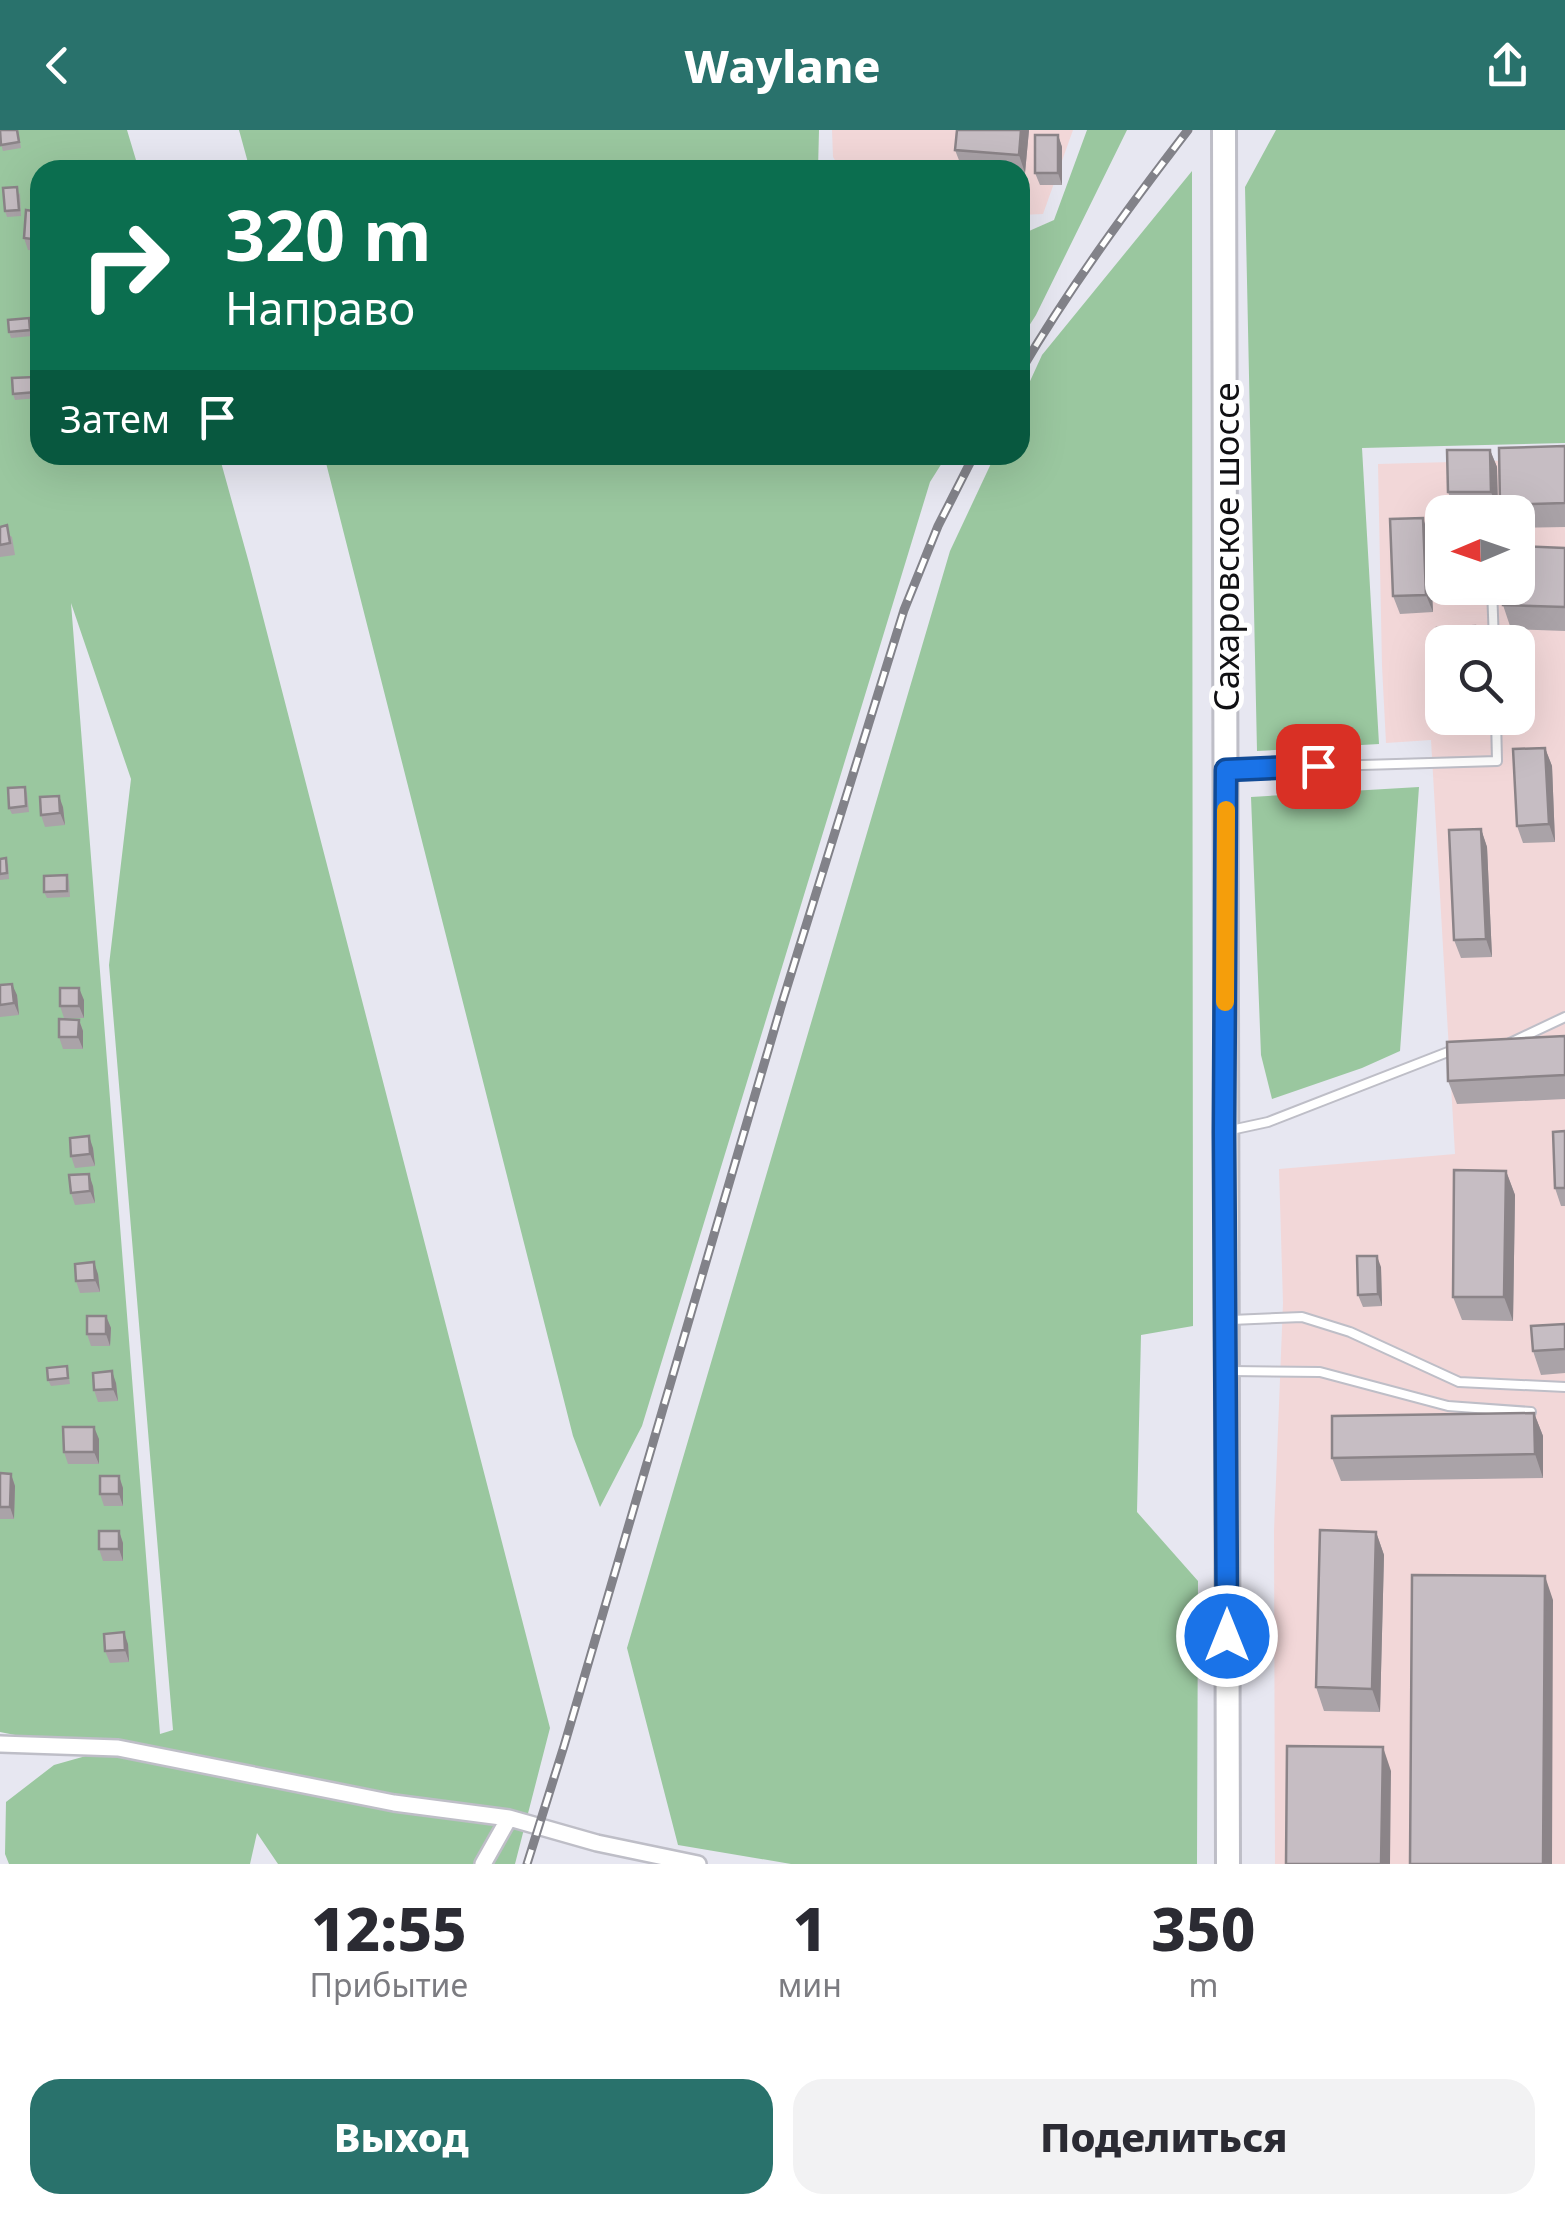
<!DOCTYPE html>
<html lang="ru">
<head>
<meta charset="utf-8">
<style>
  :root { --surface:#fff; --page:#f2f2f3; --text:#2b2b33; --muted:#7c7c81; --accent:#29726c }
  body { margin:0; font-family:"Noto Sans",sans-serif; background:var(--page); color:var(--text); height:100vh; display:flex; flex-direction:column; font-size:38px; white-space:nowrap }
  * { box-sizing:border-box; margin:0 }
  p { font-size:32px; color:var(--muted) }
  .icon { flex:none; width:55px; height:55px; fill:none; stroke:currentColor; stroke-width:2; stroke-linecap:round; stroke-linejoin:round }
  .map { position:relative; height:1734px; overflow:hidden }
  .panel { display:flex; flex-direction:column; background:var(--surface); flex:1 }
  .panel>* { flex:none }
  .guide { position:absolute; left:30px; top:30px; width:1000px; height:305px; border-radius:30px; box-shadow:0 10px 40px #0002; background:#0b6e4f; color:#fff; overflow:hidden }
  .needle { width:65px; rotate:268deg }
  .buttons { position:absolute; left:1425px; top:365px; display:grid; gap:20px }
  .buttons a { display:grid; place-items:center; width:110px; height:110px; border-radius:20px; background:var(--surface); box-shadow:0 10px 40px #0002; font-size:50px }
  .pin { position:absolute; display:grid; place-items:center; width:85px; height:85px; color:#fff; margin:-42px; border-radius:20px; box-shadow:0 5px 15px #0006 }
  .me { position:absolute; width:110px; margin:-55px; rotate:0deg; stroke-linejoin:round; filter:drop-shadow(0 0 8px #0008) }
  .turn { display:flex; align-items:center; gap:35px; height:210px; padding:0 30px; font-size:45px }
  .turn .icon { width:130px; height:130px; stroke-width:2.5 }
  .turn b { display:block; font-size:70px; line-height:85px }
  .then { display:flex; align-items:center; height:95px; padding:0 30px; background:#0003; gap:20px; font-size:38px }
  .eta { display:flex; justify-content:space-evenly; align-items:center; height:170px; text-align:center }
  .eta b { font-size:60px; font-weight:800; line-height:70px }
  .button { display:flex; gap:20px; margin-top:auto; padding:20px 30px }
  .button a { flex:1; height:115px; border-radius:30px; background:var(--accent); color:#fff; font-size:40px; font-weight:800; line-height:115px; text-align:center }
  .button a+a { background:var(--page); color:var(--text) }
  header { display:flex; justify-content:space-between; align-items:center; height:130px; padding:0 30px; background:var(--accent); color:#fff; font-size:45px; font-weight:800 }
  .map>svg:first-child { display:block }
  .industrial { fill:#f2d7d8; fill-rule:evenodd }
  .green { fill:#9ac79f; fill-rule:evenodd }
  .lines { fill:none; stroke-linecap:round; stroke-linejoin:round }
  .service-casing { stroke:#bebec7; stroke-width:12 }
  .minor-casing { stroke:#bebec7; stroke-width:20 }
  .secondary-casing { stroke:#bebec7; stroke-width:28 }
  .service { stroke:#fff; stroke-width:8 }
  .minor { stroke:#fff; stroke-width:15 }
  .secondary { stroke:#fff; stroke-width:22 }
  .rail-casing { stroke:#828289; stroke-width:9 }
  .rail { stroke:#fff; stroke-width:5; stroke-dasharray:15; stroke-linecap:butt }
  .wall { fill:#aaa3a8 }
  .shaded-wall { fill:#8b8488 }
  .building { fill:#c6bdc3; stroke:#8b8488; stroke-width:2.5 }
  .route-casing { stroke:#114b97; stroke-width:25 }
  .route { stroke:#1a73e8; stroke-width:18 }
  .slow { stroke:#f59e0b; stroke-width:18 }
  .labels { text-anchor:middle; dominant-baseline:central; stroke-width:10; stroke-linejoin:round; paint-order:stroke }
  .street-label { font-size:35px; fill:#101013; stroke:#fff }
</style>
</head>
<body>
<header><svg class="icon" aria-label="back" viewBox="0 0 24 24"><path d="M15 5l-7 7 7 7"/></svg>Waylane<svg class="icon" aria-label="share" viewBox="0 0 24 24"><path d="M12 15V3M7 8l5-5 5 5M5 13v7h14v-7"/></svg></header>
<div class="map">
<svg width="1565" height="1734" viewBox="0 0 1565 1734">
  <rect width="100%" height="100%" fill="#e7e7f1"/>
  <path class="industrial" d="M832,0h241l-30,84 -23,1v-45h-179l-8,-13z
    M1565,329v1405h-290l-1,-333 9,-228 -4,-134 176,-15 -24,-414 -45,3 -4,-77 -4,-202zM1442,382h76v76h-76zM1442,512h76v76h-76z"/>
  <path class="green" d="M0,0h127l12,40h-99v285h179l30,108 301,1165 -35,136h-237l-21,-31 -7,31h-241l-4,-10 1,-52 48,-37 46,-13 -100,-20zM71,473l60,176 -22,186 64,765 -13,4z
    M239,0h580l-1,40h-568z
    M1087,0h40l-91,185 -16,25v-105l34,-15z
    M1276,0h289v313l-203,5 17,296 -122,7 -12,-564z
    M1192,41l1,1155 -52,9 -4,177 61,69 -1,283h-406l-113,-19 -51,-197 323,-1097 45,-96h25v-52l22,-48z
    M324,325h623l-17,27 -288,944 -42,81 -27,-71z
    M1419,657l-19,264 -38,17 -90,31 -11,-44 -10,-258z"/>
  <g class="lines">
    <g class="service-casing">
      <path id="service" d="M1492,458l2,54
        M1230,639l267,-8 -1,-43
        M1510,913l55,-26
        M1231,1000l37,-8 185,-72
        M1231,1190l71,-3 48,15 109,50 106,5
        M1231,1241l89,1 128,34 83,6"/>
    </g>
    <g class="minor-casing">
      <path id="minor" d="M0,1614l118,4 276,55 115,15 -26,46
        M509,1688l88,25 101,21"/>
    </g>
    <g class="secondary-casing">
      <path id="secondary" d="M1224,0l4,1734"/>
    </g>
    <use href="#service" class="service"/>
    <use href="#minor" class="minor"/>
    <use href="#secondary" class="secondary"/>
    <g class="rail-casing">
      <path id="rail" d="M1020,242c50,-85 108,-164 168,-242
        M527,1734l37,-118 218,-743 122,-393 34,-84 36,-71"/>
    </g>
    <use href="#rail" class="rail"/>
  </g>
  <path class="wall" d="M0,0h18l3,18 -18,3 -3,-11z
    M1029,0l-4,43 -5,-1v-2l-58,-2 -7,-18z
    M1058,5l4,12v38h-22l-5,-12z
    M20,63l1,23 -14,1 -2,-6z
    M40,82v39l-12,-1 -4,-12z
    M31,194l1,12 -21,2 -2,-6z
    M37,253l2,15 -24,2 -2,-6z
    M1565,316v81l-47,1v-16h-15l-3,-7z
    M1490,320l7,17 1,42 -43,1 -7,-18z
    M0,397l12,10 3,18 -15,2z
    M1429,406l4,76 -33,2 -7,-18z
    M1565,418v83l-54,-2 -8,-24z
    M1545,618l7,18 3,76 -32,1 -6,-17z
    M25,657l2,6 2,19 -17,2 -3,-6z
    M63,677l2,18 -20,2 -4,-12z
    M1481,699l6,18 5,110 -31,1 -7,-18z
    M0,729l8,5 1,15 -9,1z
    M67,745l2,6 1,16 -23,1 -3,-6z
    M0,855l17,10 2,20 -19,2z
    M84,870v18h-20l-4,-12z
    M79,890l4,11v18h-20l-4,-12z
    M1565,906v63l-108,5 -9,-23z
    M1565,1001v75h-4l-6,-18z
    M93,1018l2,18 -20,2 -4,-12z
    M1506,1041l9,24 -2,126 -51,-1 -9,-23z
    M93,1056l2,17 -20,2 -4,-12z
    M1381,1137l1,39 -19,1 -5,-12z
    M98,1144l2,18 -20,1 -4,-12z
    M106,1186l5,12 -1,18h-19l-4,-12z
    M1565,1194v49l-24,2 -8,-24z
    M67,1236l3,18 -19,2 -3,-6z
    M116,1253l2,18 -20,1 -4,-12z
    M1534,1283l9,23v42l-202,3 -9,-23z
    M99,1309v25h-31l-4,-12z
    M0,1343l11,1 4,12 -1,33h-14z
    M119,1346l4,12v18h-19l-4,-12z
    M119,1401l4,12v18h-20l-4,-12z
    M1376,1402l8,23 -4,157 -56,-1 -8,-24z
    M128,1514l1,18 -19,1 -5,-12z"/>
  <path class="shaded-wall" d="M1021,0h8l-4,43 -6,-18z
    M1058,5l4,12v38l-4,-12z
    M1490,320l7,17 1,42 -7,-17z
    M1423,388l6,18 4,76 -7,-17z
    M1545,618l7,18 3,76 -6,-18z
    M59,666l4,11 2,18 -5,-12z
    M1481,699l6,18 5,110 -6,-18z
    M12,854l5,11 2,20 -5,-12z
    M79,858l5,12v18l-5,-12z
    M79,890l4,11v18l-5,-12z
    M89,1006l4,12 2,18 -5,-12z
    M1506,1041l9,24 -2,126 -9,-24z
    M89,1044l4,12 2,17 -5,-12z
    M1377,1126l4,11 1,39 -4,-12z
    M94,1132l4,12 2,18 -5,-12z
    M106,1186l5,12 -1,18 -4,-12z
    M112,1241l4,12 2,18 -5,-12z
    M1534,1283l9,23v42l-8,-24z
    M94,1297l5,12v25l-5,-12z
    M11,1344l4,12 -1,33 -4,-12z
    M119,1346l4,12v18l-4,-12z
    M119,1401l4,12v18l-4,-12z
    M1376,1402l8,23 -4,157 -8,-23z
    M1545,1446l8,24 -1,264h-9z
    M124,1502l4,12 1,18 -4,-12z
    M1383,1617l8,24 -1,93h-9z"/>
  <path class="building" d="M0,0h17l2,12 -18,3z
    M957,0h64l-2,25 -64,-5z
    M1035,5h23v38h-23z
    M17,57l2,23 -14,1 -2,-23z
    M26,80l14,2v28l-16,-2z
    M29,188l1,12 -21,2 -1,-12z
    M35,247l1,15 -23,2 -1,-16z
    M1565,316v57l-65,2 -1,-57z
    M1447,320h43l1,42h-43z
    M1423,388l3,77 -33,1 -3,-77z
    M7,395l3,18 -10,2v-18z
    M1518,416l47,2v59l-62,-2v-17h15z
    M1475,496l1,16h-34v55h-2l-3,-69z
    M1545,618l4,76 -32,2 -4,-77z
    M25,657l1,19 -17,2 -1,-20z
    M59,666l1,17 -19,2 -1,-18z
    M1481,699l5,110 -32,1 -5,-110z
    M6,728l1,15 -7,1v-15z
    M67,745v16l-23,1v-16z
    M12,854l2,19 -14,2v-20z
    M60,858h19v18h-19z
    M59,889l20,1 -1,17h-19z
    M1565,906v39l-117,6 -1,-39z
    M1565,1001v57h-10l-2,-56z
    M89,1006l1,18 -19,2 -1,-18z
    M1454,1040l52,1 -2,126h-51z
    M89,1044l1,17 -19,2 -2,-18z
    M1357,1126h20l1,38 -20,1z
    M94,1132l1,18 -19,1 -1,-17z
    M87,1186h19v18h-19z
    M1565,1194v25l-32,2 -2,-25z
    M67,1236l1,12 -20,2 -1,-12z
    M112,1241l1,18 -19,1 -1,-17z
    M1534,1283l1,41 -203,4v-42z
    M63,1297h31v25h-30z
    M0,1343l11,1 -1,33h-10z
    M100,1346h19v18h-19z
    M1320,1400l56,2 -4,157 -56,-2z
    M99,1401h20v18h-20z
    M1412,1445l133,1 -2,288h-133z
    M124,1502l1,18 -20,1 -1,-17z
    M1287,1616l96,1 -2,117h-95z"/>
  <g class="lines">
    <g class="route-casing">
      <path id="route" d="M1227,1506l-3,-504 2,-362 92,-4"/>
    </g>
    <use href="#route" class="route"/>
    <path class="slow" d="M1225,872l1,-192"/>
  </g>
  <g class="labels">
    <g class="street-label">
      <text transform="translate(1225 417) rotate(-90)">Сахаровское шоссе</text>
    </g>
  </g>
</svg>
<div class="buttons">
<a><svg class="needle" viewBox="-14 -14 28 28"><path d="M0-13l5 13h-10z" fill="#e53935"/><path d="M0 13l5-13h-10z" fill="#7c7c81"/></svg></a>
<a><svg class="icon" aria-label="search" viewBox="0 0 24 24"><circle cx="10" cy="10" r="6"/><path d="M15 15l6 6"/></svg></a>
</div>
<div class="pin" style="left:1318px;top:636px;background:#d93025"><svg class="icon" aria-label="arrive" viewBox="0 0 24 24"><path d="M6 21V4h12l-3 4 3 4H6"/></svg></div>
<svg class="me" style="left:1227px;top:1506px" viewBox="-20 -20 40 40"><circle r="17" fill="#1a73e8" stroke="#fff" stroke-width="3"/><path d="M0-11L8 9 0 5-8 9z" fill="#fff"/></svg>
<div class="guide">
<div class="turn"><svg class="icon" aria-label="right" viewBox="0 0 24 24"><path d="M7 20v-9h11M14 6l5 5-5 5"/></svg><div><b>320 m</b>Направо</div></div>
<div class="then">Затем<svg class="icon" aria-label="arrive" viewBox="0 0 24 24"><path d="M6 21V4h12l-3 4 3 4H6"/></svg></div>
</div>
</div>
<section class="panel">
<div class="eta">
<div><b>12:55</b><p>Прибытие</p></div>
<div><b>1</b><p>мин</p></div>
<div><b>350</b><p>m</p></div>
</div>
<div class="button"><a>Выход</a><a>Поделиться</a></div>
</section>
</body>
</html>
